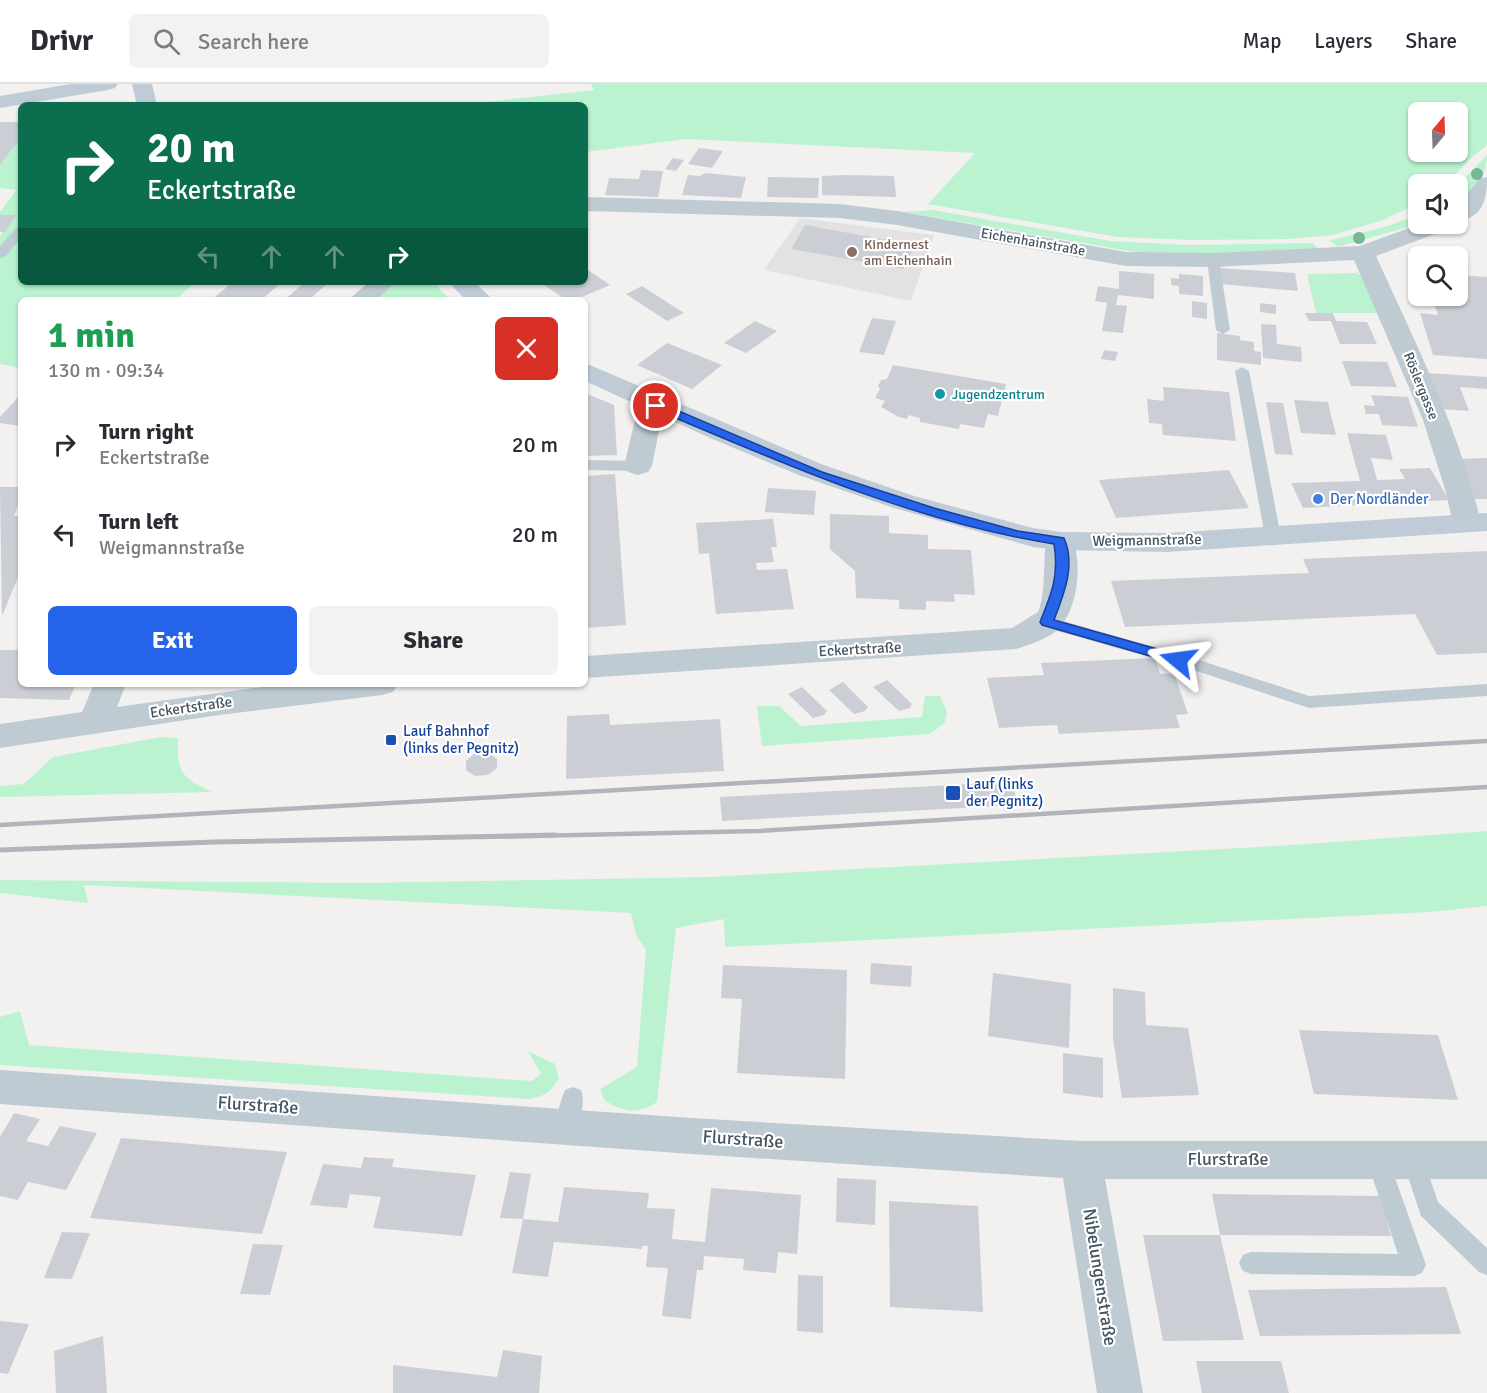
<!DOCTYPE html>
<html lang="en">
<head>
<meta charset="utf-8">
<style>
  :root { --surface:#fff; --page:#f2f2f3; --text:#2b2b33; --muted:#7c7c81; --line:#e1e1e2; --accent:#2563eb }
  body { margin:0; font-family:Signika,sans-serif; background:var(--page); color:var(--text); height:100vh; display:flex; flex-direction:column; font-size:22px; white-space:nowrap }
  * { box-sizing:border-box; margin:0 }
  p { font-size:20px; color:var(--muted) }
  .icon { flex:none; width:33px; height:33px; fill:none; stroke:currentColor; stroke-width:2; stroke-linecap:round; stroke-linejoin:round }
  .map { position:relative; flex:1; overflow:hidden }
  .drawer { position:absolute; left:18px; top:213px; width:570px; height:390px; display:flex; flex-direction:column; background:var(--surface); border-radius:9px; box-shadow:0 2px 4px #0004 }
  .drawer>* { flex:none }
  .hud { position:absolute; left:18px; top:18px; width:570px; height:183px; border-radius:9px; box-shadow:0 2px 4px #0004; background:#0b6e4f; color:#fff; overflow:hidden }
  .needle { width:39px; rotate:19deg }
  .controls { position:absolute; left:1408px; top:18px; display:grid; gap:12px }
  .controls a { display:grid; place-items:center; width:60px; height:60px; border-radius:9px; background:var(--surface); box-shadow:0 2px 4px #0004; font-size:30px }
  .pin { position:absolute; display:grid; place-items:center; width:51px; height:51px; color:#fff; margin:-26px; border:3px solid #fff; border-radius:50%; box-shadow:0 2px 6px #0007 }
  .me { position:absolute; width:66px; margin:-33px; rotate:286deg; stroke-linejoin:round; filter:drop-shadow(0 0 4px #0008) }
  .turn { display:flex; align-items:center; gap:21px; height:126px; padding:0 30px; font-size:27px }
  .turn .icon { width:78px; height:78px; stroke-width:2.5 }
  .turn b { display:block; font-size:42px; line-height:51px }
  .lanes { display:flex; align-items:center; height:57px; padding:0 30px; background:#0003; justify-content:center; gap:30px; direction:ltr }
  .lanes .off { opacity:.35 }
  .round { display:grid; place-items:center; flex:none; width:63px; height:63px; border-radius:9px; background:var(--page) }
  .summary { display:flex; align-items:center; justify-content:space-between; height:102px; padding:0 30px }
  h1 { font-size:36px; font-weight:700; line-height:45px; color:#1e9e55 }
  .button { display:flex; gap:12px; margin-top:auto; padding:12px 30px }
  .button a { flex:1; height:69px; border-radius:9px; background:var(--accent); color:#fff; font-size:24px; font-weight:700; line-height:69px; text-align:center }
  .button a+a { background:var(--page); color:var(--text) }
  ul { padding:0; list-style:none }
  li { display:flex; align-items:center; gap:18px; height:90px; padding:0 30px }
  li div { flex:1 }
  li b { display:block; font-size:22px }
  li em { font-style:normal }
  header { display:flex; align-items:center; gap:36px; box-sizing:border-box; height:84px; padding:0 30px; background:var(--surface); border-bottom:2px solid var(--line) }
  header strong { font-size:28px }
  nav { display:flex; gap:33px; margin-inline-start:auto; font-size:21px }
  .search { width:420px; height:54px; background:var(--page); display:flex; align-items:center; gap:15px; box-sizing:border-box; padding:0 21px; border-radius:9px; color:var(--muted); font-size:22px }
  .map>svg:first-child { display:block }
  .education { fill:#e4e1e2 }
  .green { fill:#bbf3d0; fill-rule:evenodd }
  .building { fill:#cbcfd5 }
  .lines { fill:none; stroke-linecap:round; stroke-linejoin:round }
  .lane { fill:#bfcbd3; fill-rule:evenodd }
  .street { fill:#bfcbd3; fill-rule:evenodd }
  .secondary { fill:#bfccd8; fill-rule:evenodd }
  .rail-far1 { stroke:#b1b5bb; stroke-width:4.5 }
  .rail { stroke:#b1b5bb; stroke-width:5 }
  .tree { fill:#76b795 }
  .route { fill:#2563eb; stroke:#184099; stroke-width:1.5 }
  .education-dot { fill:#8d6e63; stroke:#fff; stroke-width:2 }
  .culture-dot { fill:#0f9aa8; stroke:#fff; stroke-width:2 }
  .shop-dot { fill:#3f7fe0; stroke:#fff; stroke-width:2 }
  .transit-dot { fill:#1a4fb4; stroke:#fff; stroke-width:2 }
  .labels { text-anchor:middle; dominant-baseline:central; stroke-width:4.5; stroke-linejoin:round; paint-order:stroke }
  .far-street-label { font-size:14px; fill:#46545f; stroke:#fff }
  .far-education-label { font-size:14px; fill:#785e54; stroke:#fff; text-anchor:start }
  .far-culture-label { font-size:14px; fill:#0d838f; stroke:#fff; text-anchor:start }
  .shop-label { font-size:15px; fill:#366cbe; stroke:#fff; text-anchor:start }
  .street-label { font-size:15px; fill:#46545f; stroke:#fff }
  .transit-label { font-size:15px; fill:#164399; stroke:#fff; text-anchor:start }
  .near-street-label { font-size:18px; fill:#46545f; stroke:#fff }
</style>
</head>
<body>
<header>
<strong>Drivr</strong>
<div class="search"><svg class="icon" aria-label="search" viewBox="0 0 24 24"><circle cx="10" cy="10" r="6"/><path d="M15 15l6 6"/></svg>Search here</div>
<nav><a>Map</a><a>Layers</a><a>Share</a></nav>
</header>
<div class="map">
<svg width="1487" height="1309" viewBox="0 0 1487 1309">
  <rect width="100%" height="100%" fill="#f3f0f0"/>
  <path class="education" d="M800,134l134,17 -23,66 -147,-31z"/>
  <path class="green" d="M591,0h896v61l-14,11 -27,28h-27v19l-36,17 -50,15 -44,4 -98,1 -74,-3 -189,-33 47,-51 -288,-14 -102,13v-47h-126l135,-15zM1419,28h39v40h-39z
    M17,59h4v139h175l-21,18h-154v68l-21,-4v-128l15,-21h-15v-3l16,-22 -16,-2v-23z
    M1487,71c0,22 -13,34 -29,48v-18z
    M933,126l177,31 78,4 124,-2 7,6 -83,5 -95,-1 -238,-41z
    M1419,130v10l-82,23 -7,-7 55,-13z
    M1357,189l5,4 15,36h-61l-9,-39z
    M397,198h36l17,18h-75z
    M925,612h15l7,16 -2,11 -15,11 -168,12 -5,-40h22l22,20 121,-9z
    M161,653l17,1c-1,35 3,39 34,54l-212,5v-11l24,-2 29,-27z
    M1487,747v75l-57,6 -705,35 -1,-28 -48,9 -19,174c-20,13 -32,10 -52,-1l-5,-12 37,-22 9,-117 -10,-15 -5,-22 -547,-28 4,18 -88,-10v-13l361,3 348,-6 569,-31z
    M20,927l9,34 503,36 9,-7 -13,-23 27,13 4,14c-7,13 -15,19 -30,21l-529,-34v-48z"/>
  <path class="building" d="M0,38h21v21h-4l-17,22z
    M699,64l24,3 -11,17 -24,-4z
    M673,74l11,2 -8,11 -11,-2z
    M641,86l22,1 -5,26 -53,-2 4,-17 30,1z
    M705,89l41,4 -5,21 -59,-3 6,-20 12,1z
    M845,91l49,1 2,21 -74,-2v-19z
    M768,93l51,1 -1,20 -51,-1z
    M0,131h16l-11,17h-5z
    M805,141l110,20 -12,24 -112,-20z
    M585,184l25,17 -35,15h-9l-26,-18h45z
    M1219,184l76,5 3,18 -77,-7z
    M1119,187l35,3v25l-36,-4 -2,10 11,1 -4,27 -21,-2 5,-28 -12,-2 3,-15 21,3z
    M1179,190l24,2v20l-24,-2v-8l-8,-1v-7l8,1z
    M1458,191l29,2v82l-54,-4 -13,-42 18,2 -6,-19h26z
    M233,198h49l-21,18h-50z
    M305,198h24l-20,18h-25z
    M642,202l42,27 -17,8 -41,-27z
    M1192,217l15,2v16l-15,-2z
    M1260,219l16,2v9l-16,-2z
    M1305,229h28l3,8 31,1 10,22h-37l-9,-23h-22z
    M872,234l24,3 -12,34 -25,-3z
    M755,237l22,10 -31,22 -22,-10z
    M1261,240l15,1 1,19 24,3 1,15 -39,-4z
    M1217,249l23,3v4l14,2v9l7,1v13l-44,-5z
    M667,259l55,22 -30,24 -55,-24z
    M1104,266l14,2 -3,9 -14,-2z
    M1342,277l45,1 10,25 -46,-1z
    M893,281l113,19 -8,32 -10,-2 -4,14 -24,-4 -1,5 -39,-7v-4l-12,-3 -1,4 -8,-2 -18,-10 4,-6 -10,-3 5,-9 -2,-3 3,-6 6,-1z
    M1428,289l59,4v12l-27,-2 9,24 -29,-2z
    M1163,303l66,5 7,49 -73,-6 -1,-11 -13,-1 -2,-24 17,2z
    M585,309l29,12 3,50 -32,1z
    M21,310v32l-21,-3v-6z
    M1371,311l37,2 10,30 -36,-2 -3,-11h-13l-2,-9 11,1z
    M1294,316l34,2 8,33 -35,-2z
    M1266,318l17,1 10,52 -18,-1z
    M1347,349l39,2 7,25 -22,-2 6,22 28,-1 -6,-10 31,-1 19,32 -146,8 -12,-25 69,-2z
    M1487,374v41h-12l-23,-40z
    M1229,386l20,38 -133,10 -17,-38z
    M615,390l11,151 -41,3v-152z
    M0,403h21v10l-7,19h7v54l-19,46z
    M768,404l48,3 -2,24 -49,-3z
    M830,430l59,2v17l39,2v14l43,1 4,45 -21,-1 1,8 -29,-1v9l-27,-1v-9l-43,-2 -1,-27 -25,-22z
    M773,435l4,28h-6l3,15 -18,1 1,7 30,-1 7,40 -78,5 -7,-61 -10,1 -3,-31z
    M1487,467v102l-50,2 -22,-41 -290,13 -14,-46 198,-8 -6,-14z
    M0,566h21v34h55l-7,16 -69,-2z
    M1155,574l5,16 14,-1 14,41 -12,1 4,13 -121,6 -2,-9 -58,3 -12,-50 57,-3 -3,-12z
    M887,596l25,24 -2,4 -11,3 -26,-24z
    M843,598l25,25 -3,4 -11,3 -25,-24z
    M802,603l25,24 -3,4 -11,3 -25,-24z
    M609,630l1,11 110,-6 4,52 -158,8 1,-63z
    M488,668l9,7v9l-9,7 -13,1 -9,-6v-9l9,-8z
    M1012,698l6,23 -296,16 -2,-24z
    M871,879l41,3 -1,21 -41,-3z
    M723,881l124,5 -2,109 -108,-6 5,-74 -21,-1z
    M993,889l78,11 -2,64 -81,-12z
    M1113,904l32,4 1,33 42,3 11,67 -77,3 -9,-60z
    M1299,946l139,5 20,65 -144,-6z
    M1063,969l40,5v40l-40,-5z
    M14,1029l26,6 -14,22 22,5 12,-20 37,7 -31,57 -38,-8 -10,18 -18,-4v-59z
    M121,1054l166,14 -25,82 -172,-16z
    M364,1073l30,2 -2,8 84,8 -14,61 -89,-8 8,-31 -31,-3 -3,14 -37,-3 13,-41 38,4z
    M510,1088l21,2 -8,45 -23,-1z
    M837,1094l39,2 -1,45 -39,-3z
    M564,1103l85,6 -2,15 28,1 -3,30 33,3 6,-54 90,7 -4,59 -19,-2 -2,21 -33,-3 1,-11 -40,-3 -1,14h-6l-6,49 -29,-3 6,-48 -22,-1 2,-21h-6v3l-88,-7 -6,35 -36,-4 11,-54 35,3z
    M1212,1110l168,2 11,40 -171,-1z
    M889,1117l89,5 5,106 -93,-5z
    M62,1148l28,1 -18,46 -28,-1z
    M1143,1151h77l24,105 -81,1z
    M253,1160l30,1 -13,50 -30,-1z
    M798,1191l25,1v57l-26,-2z
    M1446,1203l15,47 -201,2 -12,-46z
    M0,1237l29,3 -21,50 -8,-1z
    M103,1252l4,57h-51l-2,-42z
    M503,1266l39,6 -3,37h-146v-28l104,12z
    M1196,1277h85l8,32h-87z"/>
  <g class="lines">
    <path class="lane" d="M21,142v12l-16,19 -5,1v-12l17,-19z
      M1213,172l6,4 11,70 -7,4 -7,-4 -9,-70z
      M1242,283l7,4 32,166 -8,5 -8,-5 -30,-166z
      M585,376l53,1 8,5 -8,5 -53,-1z
      M1046,532l153,44 110,36 178,-12v12l-178,12 -122,-40 -147,-42 -2,-4z
      M573,1003l8,3c5,12 -1,31 -6,43l-8,3 -8,-3c-5,-12 1,-31 6,-43z
      M1377,1064l8,3 3,7 38,107 -4,8 -8,3 -163,-2 -8,-3 -4,-8 4,-8 8,-3 147,2 -32,-96 3,-7z
      M1413,1065l8,3 17,50 49,46v27l-8,-3 -58,-56 -19,-57 3,-7z"/>
    <path class="street" d="M1487,93c0,24 -4,39 -29,45v-16l21,-27z
      M585,113l255,7 57,7 229,41 87,1 147,-7 60,-22h31l-3,5 -72,27c40,88 83,173 105,267l-4,7 -10,2 -10,-2 -4,-7 -8,-34 -22,-69 -69,-160 -141,7 -87,-1 -229,-41 -57,-7 -255,-7z
      M369,198h27l-20,18h-28z
      M656,314l9,2 4,6 -8,14 -9,46 -4,6 -10,3 -10,-3 -4,-6 11,-46 12,-20z
      M1059,448l10,2c16,24 9,80 -14,98 -11,8 -26,13 -39,17l-431,29v-22l427,-28 26,-16c10,-23 3,-66 11,-78z
      M94,600h32l-9,23 167,-23h114l-5,8 -11,3 -163,20 -219,33v-24l82,-12z
      M0,986l692,48 389,23h406v38h-382l38,214h-46l-34,-215 -371,-24 -692,-50z"/>
    <path class="secondary" d="M71,0h47l-3,4 -7,2 -108,18v-12z
      M132,0h20l5,21h-20z
      M448,198h27l18,18h-27z
      M585,279l236,101 93,32 119,32 28,4 106,1 320,-20v18l-320,21 -106,-2 -28,-3 -139,-39 -93,-32 -91,-38 -125,-57z"/>
    <path class="rail-far1" d="M0,741l1487,-84
      M481,753l277,-6 729,-44"/>
    <path class="rail" d="M0,766l215,-8 340,-7"/>
  </g>
  <g class="tree">
    <circle cx="1477" cy="90" r="6"/>
    <circle cx="1359" cy="154" r="6"/>
  </g>
  <path class="route" d="M652,319h8l162,69 112,36 84,23 46,7c12,27 0,56 -10,82l128,36 2,4 -6,4 -136,-39 -2,-3c12,-29 19,-47 14,-78 -140,-22 -272,-81 -402,-136z"/>
  <circle class="education-dot" cx="852" cy="168" r="6"/>
  <circle class="culture-dot" cx="940" cy="310" r="6"/>
  <circle class="shop-dot" cx="1318" cy="415" r="6"/>
  <g class="transit-dot">
    <rect x="385" y="650" width="12" height="12" rx="3"/>
    <rect x="945" y="701" width="16" height="16" rx="3"/>
  </g>
  <g class="labels">
    <g class="far-street-label">
      <text transform="translate(1033 158) rotate(10)">Eichenhainstraße</text>
      <text transform="translate(1421 302) rotate(68)">Röslergasse</text>
    </g>
    <g class="far-education-label">
      <text x="864" y="160">Kindernest<tspan x="864" dy="16">am Eichenhain</tspan></text>
    </g>
    <g class="far-culture-label">
      <text x="952" y="310">Jugendzentrum</text>
    </g>
    <g class="shop-label">
      <text x="1330" y="415">Der Nordländer</text>
    </g>
    <g class="street-label">
      <text transform="translate(1147 456) rotate(-1)">Weigmannstraße</text>
      <text transform="translate(860 565) rotate(-3)">Eckertstraße</text>
      <text transform="translate(191 623) rotate(-8)">Eckertstraße</text>
    </g>
    <g class="transit-label">
      <text x="403" y="647">Lauf Bahnhof<tspan x="403" dy="17">(links der Pegnitz)</tspan></text>
      <text x="966" y="700">Lauf (links<tspan x="966" dy="17">der Pegnitz)</tspan></text>
    </g>
    <g class="near-street-label">
      <text transform="translate(258 1021) rotate(4)">Flurstraße</text>
      <text transform="translate(743 1055) rotate(4)">Flurstraße</text>
      <text x="1228" y="1075">Flurstraße</text>
      <text transform="translate(1100 1193) rotate(81)">Nibelungenstraße</text>
    </g>
  </g>
</svg>
<div class="controls">
<a><svg class="needle" viewBox="-14 -14 28 28"><path d="M0-13l5 13h-10z" fill="#e53935"/><path d="M0 13l5-13h-10z" fill="#7c7c81"/></svg></a>
<a><svg class="icon" aria-label="sound" viewBox="0 0 24 24"><path d="M4 9h4l5-4v14l-5-4H4zM17 9q2 3 0 6"/></svg></a>
<a><svg class="icon" aria-label="search" viewBox="0 0 24 24"><circle cx="10" cy="10" r="6"/><path d="M15 15l6 6"/></svg></a>
</div>
<div class="pin" style="left:656px;top:322px;background:#d93025"><svg class="icon" aria-label="arrive" viewBox="0 0 24 24"><path d="M6 21V4h12l-3 4 3 4H6"/></svg></div>
<svg class="me" style="left:1178px;top:576px" viewBox="-20 -20 40 40"><path d="M0-17L14 15 0 8-14 15z" fill="#2563eb" stroke="#fff" stroke-width="4"/></svg>
<div class="hud">
<div class="turn"><svg class="icon" aria-label="right" viewBox="0 0 24 24"><path d="M7 20v-9h11M14 6l5 5-5 5"/></svg><div><b>20 m</b>Eckertstraße</div></div>
<div class="lanes"><svg class="icon off" aria-label="left" viewBox="0 0 24 24"><path d="M17 20v-9H6M10 6l-5 5 5 5"/></svg><svg class="icon off" aria-label="ahead" viewBox="0 0 24 24"><path d="M12 20V5M6 11l6-6 6 6"/></svg><svg class="icon off" aria-label="ahead" viewBox="0 0 24 24"><path d="M12 20V5M6 11l6-6 6 6"/></svg><svg class="icon" aria-label="right" viewBox="0 0 24 24"><path d="M7 20v-9h11M14 6l5 5-5 5"/></svg></div>
</div>
<section class="drawer">
<div class="summary"><div><h1>1 min</h1><p>130 m · 09:34</p></div><a class="round" style="background:#d93025;color:#fff"><svg class="icon" aria-label="close" viewBox="0 0 24 24"><path d="M6 6l12 12M18 6L6 18"/></svg></a></div>
<ul>
<li><svg class="icon" aria-label="right" viewBox="0 0 24 24"><path d="M7 20v-9h11M14 6l5 5-5 5"/></svg><div><b>Turn right</b><p>Eckertstraße</p></div><em>20 m</em></li>
<li><svg class="icon" aria-label="left" viewBox="0 0 24 24"><path d="M17 20v-9H6M10 6l-5 5 5 5"/></svg><div><b>Turn left</b><p>Weigmannstraße</p></div><em>20 m</em></li>
</ul>
<div class="button"><a>Exit</a><a>Share</a></div>
</section>
</div>
</body>
</html>
